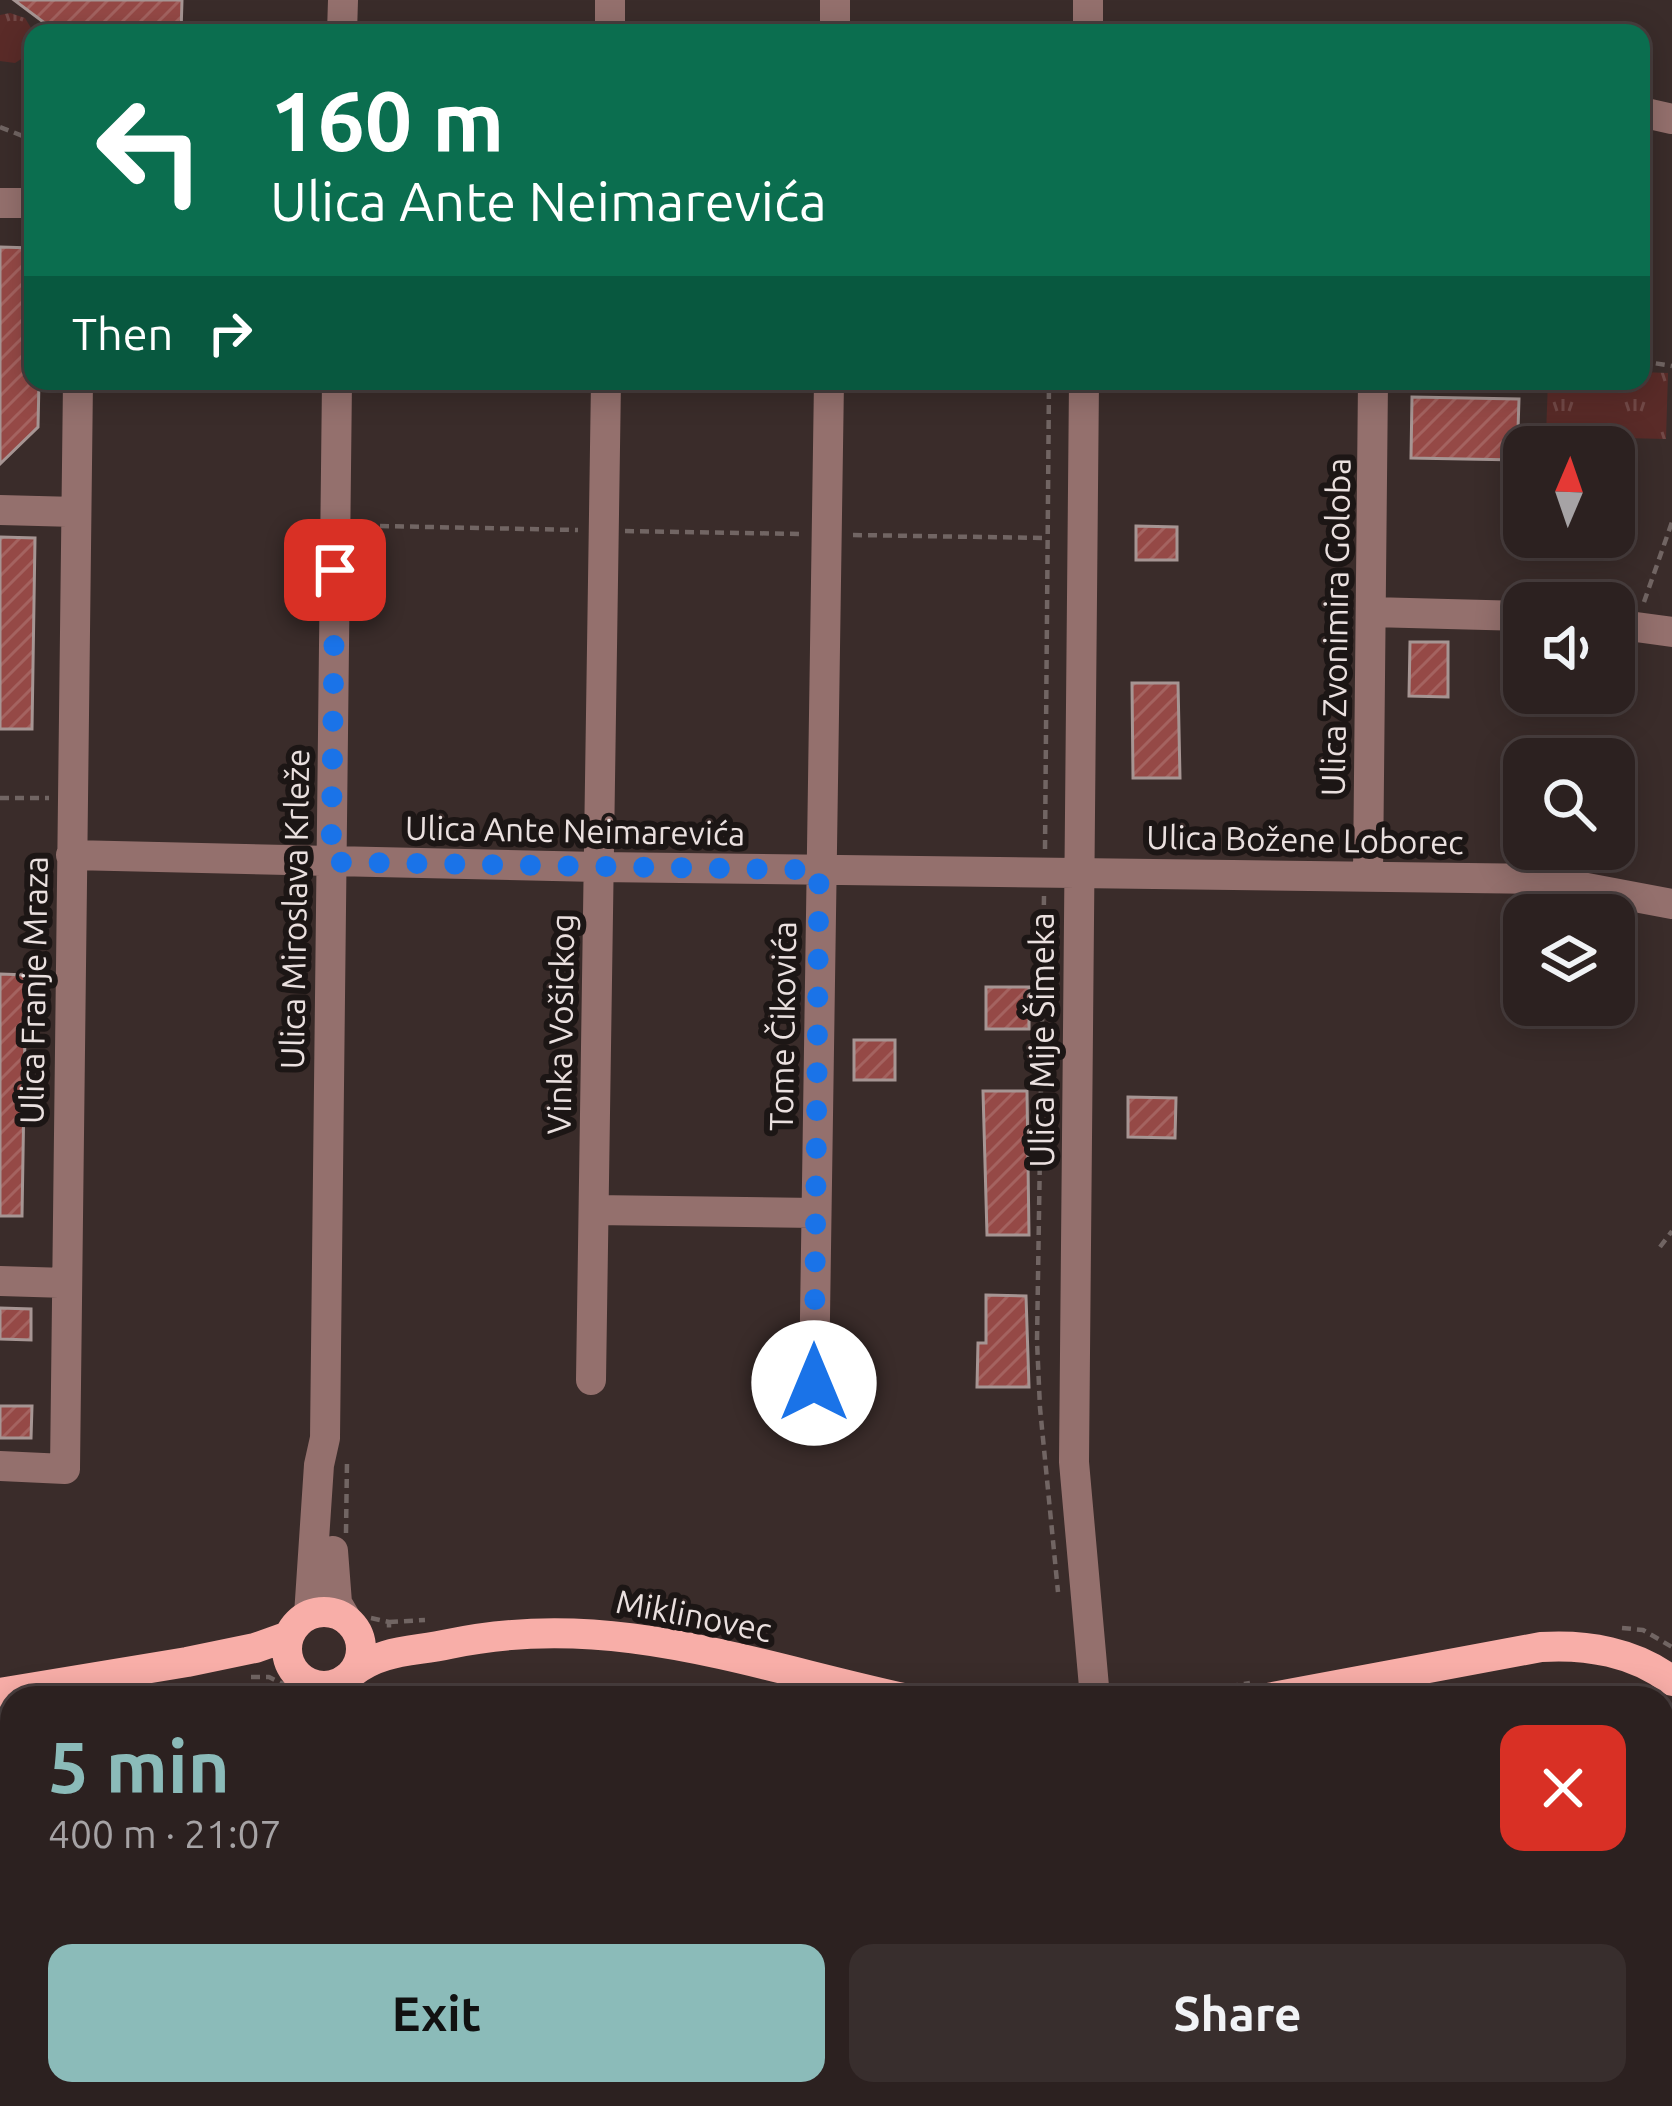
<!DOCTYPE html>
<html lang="en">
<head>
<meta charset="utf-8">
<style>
  :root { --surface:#2c2120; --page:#382e2d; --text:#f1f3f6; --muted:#a6a3a5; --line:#483e3e; --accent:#8bbbb9 }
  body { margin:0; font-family:Ubuntu,sans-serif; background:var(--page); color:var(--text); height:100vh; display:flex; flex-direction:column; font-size:45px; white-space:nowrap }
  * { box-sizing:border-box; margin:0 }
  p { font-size:39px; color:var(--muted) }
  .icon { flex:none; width:66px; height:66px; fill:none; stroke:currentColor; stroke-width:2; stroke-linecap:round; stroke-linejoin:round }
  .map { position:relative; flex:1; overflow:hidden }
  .sheet { position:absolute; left:0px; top:1686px; width:1674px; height:420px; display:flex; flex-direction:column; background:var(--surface); border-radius:36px 36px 0 0; box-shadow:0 6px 30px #0003,0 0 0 3px var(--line) }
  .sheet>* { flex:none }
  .hud { position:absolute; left:24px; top:24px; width:1626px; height:366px; border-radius:24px; box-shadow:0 6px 30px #0003,0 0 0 3px var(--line); background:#0b6e4f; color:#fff; overflow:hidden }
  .needle { width:78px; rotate:2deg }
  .buttons { position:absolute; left:1503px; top:426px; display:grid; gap:24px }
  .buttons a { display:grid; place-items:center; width:132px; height:132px; border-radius:24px; background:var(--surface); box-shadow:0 6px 30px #0003,0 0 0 3px var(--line); font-size:60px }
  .pin { position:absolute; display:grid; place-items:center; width:102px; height:102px; color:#fff; margin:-51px; border-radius:24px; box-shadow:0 6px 18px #0006 }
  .me { position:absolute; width:132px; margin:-66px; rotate:0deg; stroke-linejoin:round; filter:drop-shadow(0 0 9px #0008) }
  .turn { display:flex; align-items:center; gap:42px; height:252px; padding:0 48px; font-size:54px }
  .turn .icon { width:156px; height:156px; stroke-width:2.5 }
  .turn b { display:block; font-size:84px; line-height:102px }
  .then { display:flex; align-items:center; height:114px; padding:0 48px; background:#0003; gap:24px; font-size:45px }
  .round { display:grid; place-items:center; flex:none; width:126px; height:126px; border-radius:24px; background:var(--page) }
  .head { display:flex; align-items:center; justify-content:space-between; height:204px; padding:0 48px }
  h1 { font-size:72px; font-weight:600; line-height:90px; color:var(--accent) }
  .button { display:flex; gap:24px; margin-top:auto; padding:24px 48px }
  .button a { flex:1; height:138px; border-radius:24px; background:var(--accent); color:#111; font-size:48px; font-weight:600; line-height:138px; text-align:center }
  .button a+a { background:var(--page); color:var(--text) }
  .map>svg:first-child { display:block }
  .grass { fill:url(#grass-tufts) }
  .building { fill:url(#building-hatch); stroke:#a69593; stroke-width:3 }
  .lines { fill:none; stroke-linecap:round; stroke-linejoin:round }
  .path { stroke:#716563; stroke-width:4.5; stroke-dasharray:9 6; stroke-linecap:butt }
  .minor { stroke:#94706d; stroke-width:30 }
  .major { stroke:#f8aea8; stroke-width:30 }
  .route { stroke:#1a73e8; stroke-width:21; stroke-dasharray:0 37.8 }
  .labels { text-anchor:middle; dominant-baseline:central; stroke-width:12; stroke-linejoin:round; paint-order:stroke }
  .street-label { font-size:33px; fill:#eae0df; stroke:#1c1615 }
</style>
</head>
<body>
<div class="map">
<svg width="1672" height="2106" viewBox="0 0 1672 2106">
  <defs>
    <pattern id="grass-tufts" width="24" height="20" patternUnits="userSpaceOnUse" patternTransform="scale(3)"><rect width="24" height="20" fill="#5a2b28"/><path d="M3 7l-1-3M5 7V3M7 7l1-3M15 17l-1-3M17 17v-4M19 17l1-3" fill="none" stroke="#724947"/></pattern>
    <pattern id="building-hatch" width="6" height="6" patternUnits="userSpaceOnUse" patternTransform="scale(3)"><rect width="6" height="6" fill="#954946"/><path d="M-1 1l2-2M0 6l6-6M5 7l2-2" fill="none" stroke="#a46360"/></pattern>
  </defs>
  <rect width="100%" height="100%" fill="#3a2c2a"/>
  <path class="grass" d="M10,13l15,5 9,15 -5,21 -14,9 -15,-2v-46z
    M1641,372l27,1 -2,66 -120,-3 2,-55h93z"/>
  <path class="building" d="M14,0h168l-1,33h-123z
    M0,247l33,1v133h6l-1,46 -38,37z
    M1412,397l107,2 -2,61 -106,-2z
    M1136,526l41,1v33h-41z
    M0,537l35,1 -3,191h-32z
    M1410,642h38v55l-39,-1z
    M1132,683h46l2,95h-47z
    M0,974l26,1 -4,241h-22z
    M986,987h43v42h-43z
    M854,1040h41v40h-41z
    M983,1091h44l2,144h-42z
    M1128,1097l48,1 -1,40 -47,-1z
    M986,1295l40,1 3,91h-52l1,-44h8z
    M0,1308l31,1v31l-31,-1z
    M0,1406h32l-1,32h-31z"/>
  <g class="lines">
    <path class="path" d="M0,127l33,13
      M1641,361l31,5
      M380,526l198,4
      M625,531l175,3
      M853,535l193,3
      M1543,601l25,2
      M1644,602l28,-80
      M0,798h49
      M1045,849l4,-468
      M1044,896l-7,445 3,67 18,184
      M1660,1247l12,-16
      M346,1533l1,-72
      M371,1618l18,4v6
      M389,1622l36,-2
      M1622,1628l21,2 29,17
      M251,1677h18l16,8
      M926,1687l53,11
      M1155,1698l95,-15
      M345,2094v12
      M822,2094l2,12"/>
    <path class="minor" d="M342,33l1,-33
      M610,33v-33
      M835,33v-33
      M1088,33v-33
      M1641,112l31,7
      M0,203h33
      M1084,381l-10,1081 21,236
      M0,510l76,2
      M1371,612l153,4
      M1614,624l58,8
      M71,855l527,12 941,12 133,25
      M1368,875l5,-494
      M594,1210l222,3
      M0,1281l67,2
      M591,1380l15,-999
      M814,1383l15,-1002
      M0,1466l65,3 13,-1088
      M333,1551l4,52 10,17
      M309,1615l10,-150 6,-27 12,-1057
      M310,1684l1,14
      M334,1698l11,-19
      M317,2094v12
      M590,2106v-12
      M770,2106l18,-12"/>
    <path class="major" d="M287 1649a37 37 0 1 1 74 0a37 37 0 1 1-74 0Z
      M353,1672c30,-23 60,-20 96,-28 160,-34 299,20 454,54
      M0,1693l187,-31 68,-14 34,-12
      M1268,1698l273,-51c45,-3 94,5 131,34"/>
  </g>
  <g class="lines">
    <path class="route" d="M335,570l-4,292 488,8 -5,513"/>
  </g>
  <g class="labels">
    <g class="street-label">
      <text transform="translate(1335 627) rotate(-89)">Ulica Zvonimira Goloba</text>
      <text transform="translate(575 830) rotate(1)">Ulica Ante Neimarevića</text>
      <text transform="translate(1305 839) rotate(1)">Ulica Božene Loborec</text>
      <text transform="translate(294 909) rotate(-89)">Ulica Miroslava Krleže</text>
      <text transform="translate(33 990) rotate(-89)">Ulica Franje Mraza</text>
      <text transform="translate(560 1024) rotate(-89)">Vinka Vošickog</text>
      <text transform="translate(782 1026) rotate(-89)">Tome Čikovića</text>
      <text transform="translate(1041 1040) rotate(-90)">Ulica Mije Šimeka</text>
      <text transform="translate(694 1615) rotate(11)">Miklinovec</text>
    </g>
  </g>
</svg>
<div class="buttons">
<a><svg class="needle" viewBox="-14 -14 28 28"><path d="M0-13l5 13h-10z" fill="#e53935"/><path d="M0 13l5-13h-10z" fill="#a6a3a5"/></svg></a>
<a><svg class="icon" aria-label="sound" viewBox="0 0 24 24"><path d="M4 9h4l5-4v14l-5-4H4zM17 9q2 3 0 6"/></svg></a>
<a><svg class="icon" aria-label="search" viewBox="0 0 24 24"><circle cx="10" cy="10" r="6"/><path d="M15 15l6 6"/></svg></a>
<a><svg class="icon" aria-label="layers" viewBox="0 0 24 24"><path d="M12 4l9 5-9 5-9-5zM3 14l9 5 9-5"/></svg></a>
</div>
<div class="pin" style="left:335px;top:570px;background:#d93025"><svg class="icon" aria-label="arrive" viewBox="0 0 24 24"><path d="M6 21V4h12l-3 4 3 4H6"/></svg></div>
<svg class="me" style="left:814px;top:1383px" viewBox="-20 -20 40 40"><circle r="19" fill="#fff"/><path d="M0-13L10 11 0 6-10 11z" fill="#1a73e8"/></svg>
<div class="hud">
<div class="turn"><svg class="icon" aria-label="left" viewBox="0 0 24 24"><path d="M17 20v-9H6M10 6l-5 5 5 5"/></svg><div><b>160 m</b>Ulica Ante Neimarevića</div></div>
<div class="then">Then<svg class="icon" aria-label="right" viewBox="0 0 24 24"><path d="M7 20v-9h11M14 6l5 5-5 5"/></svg></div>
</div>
<section class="sheet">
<div class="head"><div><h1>5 min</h1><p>400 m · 21:07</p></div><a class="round" style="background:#d93025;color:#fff"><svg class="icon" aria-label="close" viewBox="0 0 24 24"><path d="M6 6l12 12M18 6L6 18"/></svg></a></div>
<div class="button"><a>Exit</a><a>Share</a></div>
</section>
</div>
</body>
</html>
